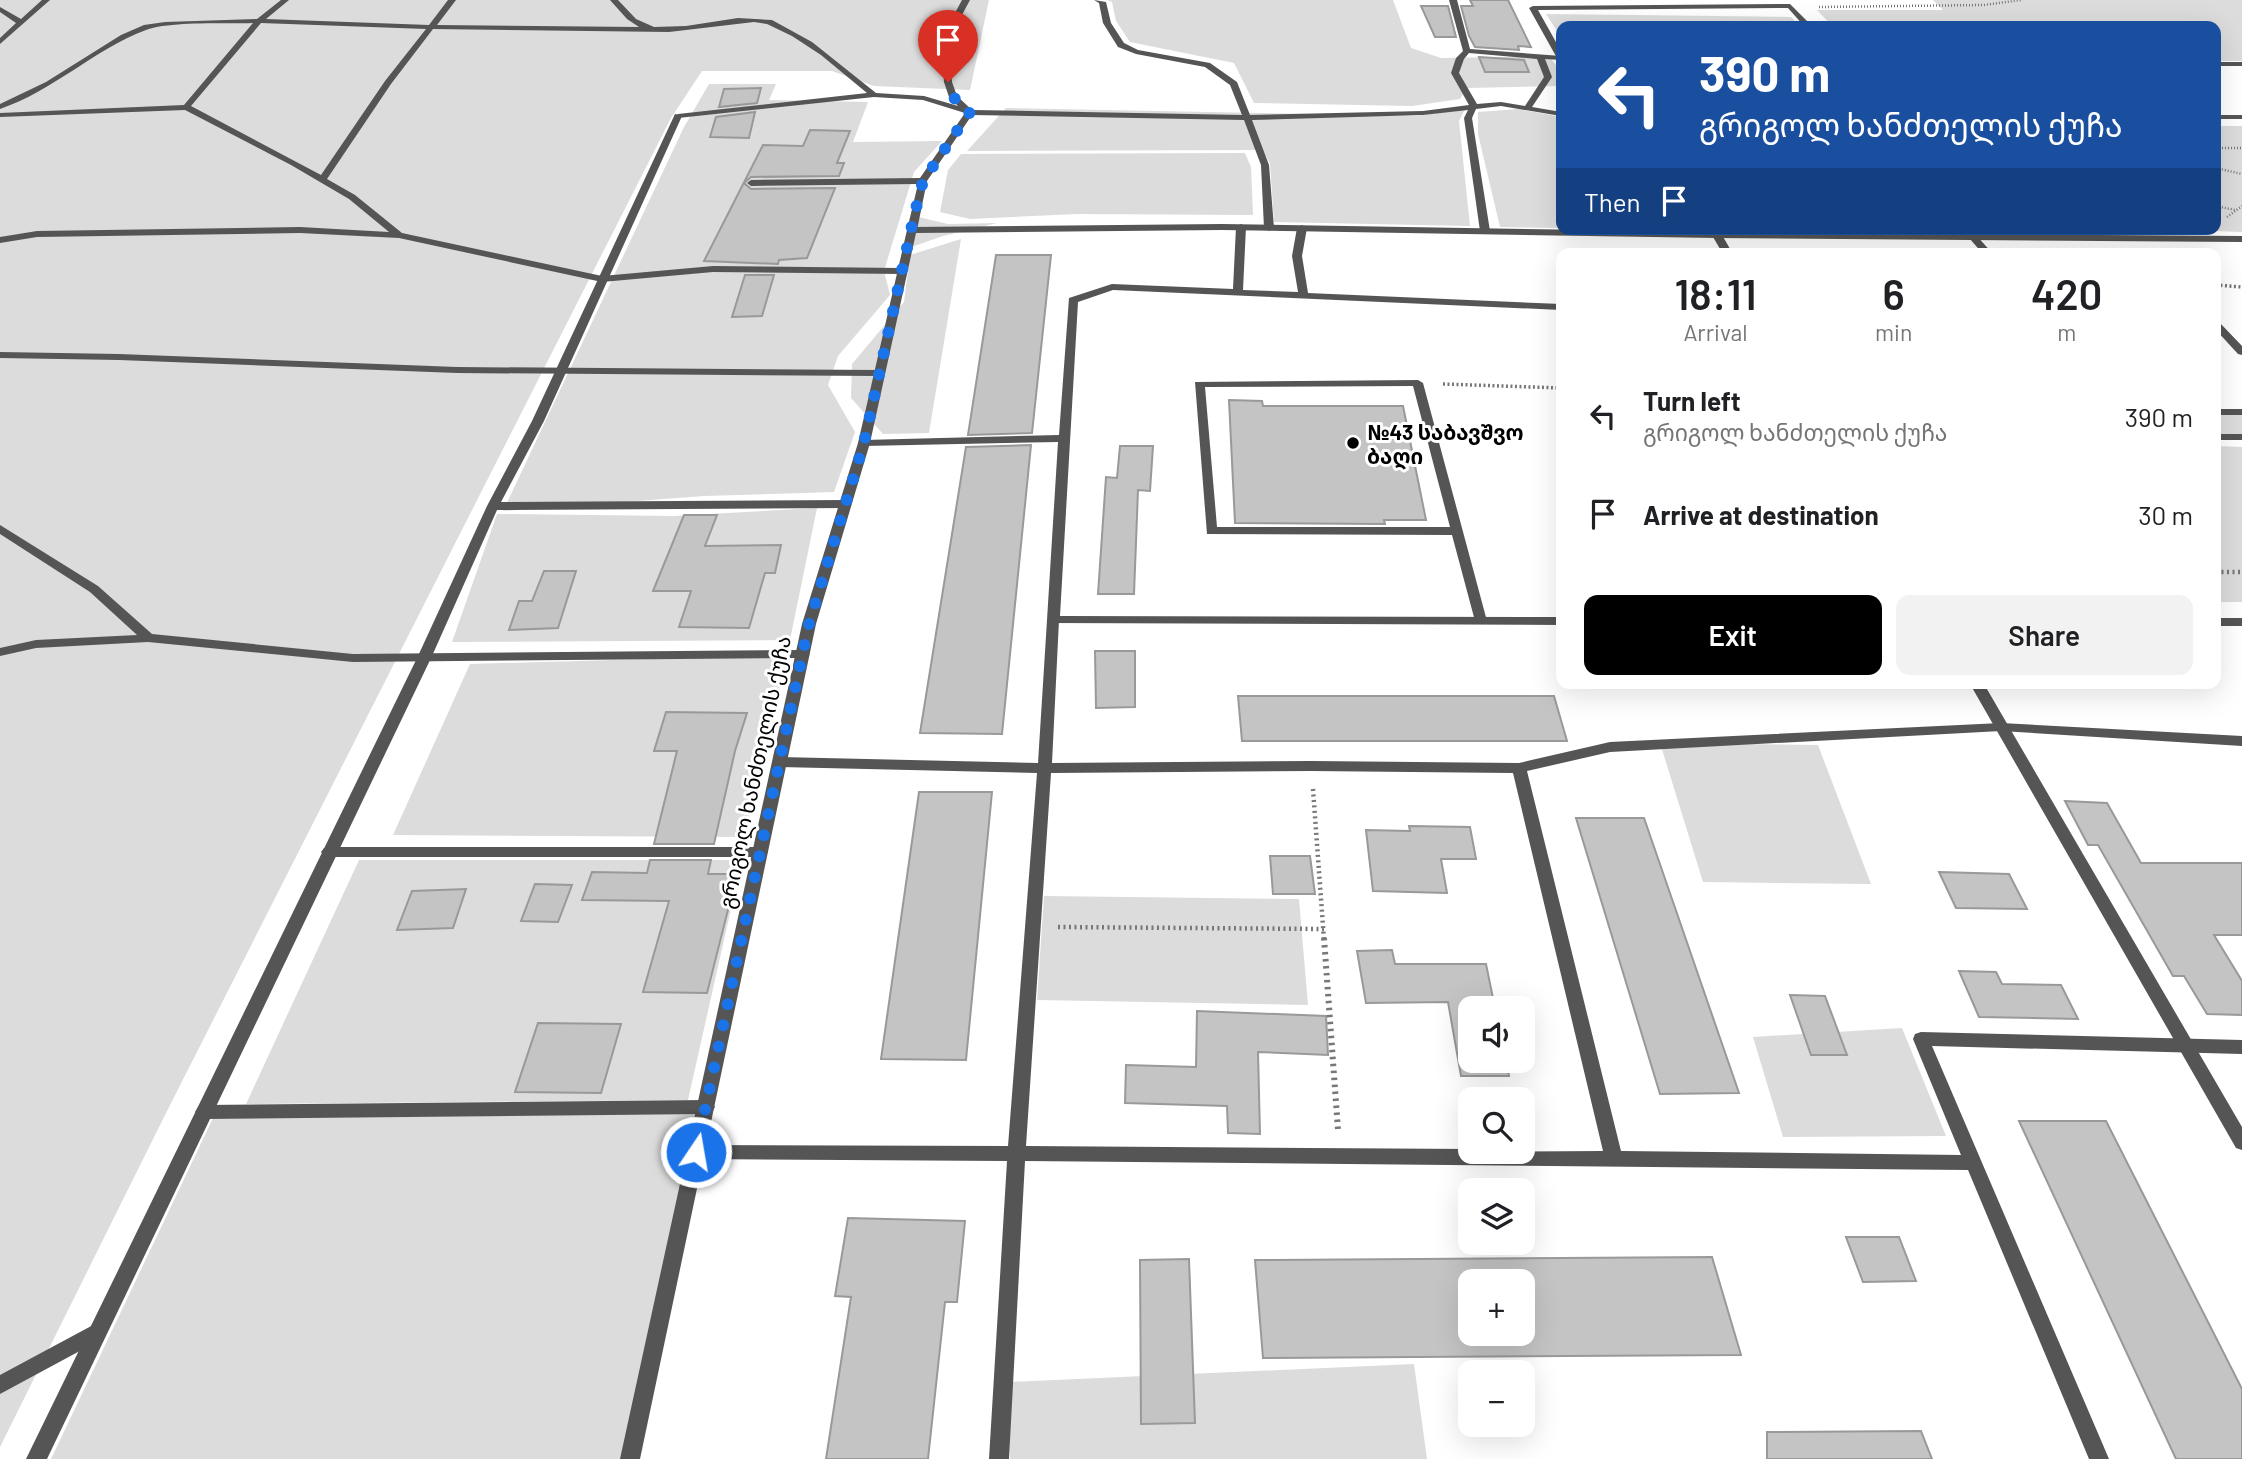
<!DOCTYPE html>
<html lang="en">
<head>
<meta charset="utf-8">
<style>
  :root { --surface:#fff; --page:#f2f2f2; --text:#202124; --muted:#757577; --accent:#000 }
  body { margin:0; font-family:Barlow,"Noto Sans Georgian",sans-serif; background:var(--page); color:var(--text); height:100vh; display:flex; flex-direction:column; font-size:26px; white-space:nowrap }
  * { box-sizing:border-box; margin:0 }
  p { font-size:23px; color:var(--muted) }
  .icon { flex:none; width:38px; height:38px; fill:none; stroke:currentColor; stroke-width:2; stroke-linecap:round; stroke-linejoin:round }
  .map { position:relative; flex:1; overflow:hidden }
  .side { position:absolute; left:1556px; top:248px; width:665px; height:441px; display:flex; flex-direction:column; background:var(--surface); border-radius:14px; box-shadow:0 7px 28px #0002 }
  .side>* { flex:none }
  .hud { position:absolute; left:1556px; top:21px; width:665px; height:214px; border-radius:14px; box-shadow:0 7px 28px #0002; background:#1a4fa0; color:#fff; overflow:hidden }
  .tools { position:absolute; left:1458px; top:996px; display:grid; gap:14px }
  .tools a { display:grid; place-items:center; width:77px; height:77px; border-radius:14px; background:var(--surface); box-shadow:0 7px 28px #0002; font-size:35px }
  .pin { position:absolute; display:grid; place-items:center; width:60px; height:60px; color:#fff; margin:-72px -30px; border-radius:50% 50% 50% 0; rotate:-45deg; box-shadow:0 0 7px #0007 }
  .pin .icon { rotate:45deg }
  .me { position:absolute; width:77px; margin:-38px; rotate:12deg; stroke-linejoin:round; filter:drop-shadow(0 0 5px #0008) }
  .turn { display:flex; align-items:center; gap:24px; height:147px; padding:0 28px; font-size:32px }
  .turn .icon { width:91px; height:91px; stroke-width:2.5 }
  .turn b { display:block; font-size:49px; line-height:60px }
  .then { display:flex; align-items:center; height:66px; padding:0 28px; background:#0003; gap:14px; font-size:26px }
  .eta { display:flex; justify-content:space-evenly; align-items:center; height:119px; text-align:center }
  .eta b { font-size:42px; font-weight:600; line-height:49px }
  .action { display:flex; gap:14px; margin-top:auto; padding:14px 28px }
  .action a { flex:1; height:80px; border-radius:14px; background:var(--accent); color:#fff; font-size:28px; font-weight:600; line-height:80px; text-align:center }
  .action a+a { background:var(--page); color:var(--text) }
  ul { padding:0; list-style:none }
  li { display:flex; align-items:center; gap:21px; height:98px; padding:0 28px }
  li div { flex:1 }
  li b { display:block; font-size:26px }
  li em { font-style:normal }
  .map>svg:first-child { display:block }
  .green { fill:#dcdcdc }
  .building { fill:#c4c4c4; stroke:#999; stroke-width:2; fill-rule:evenodd }
  .lines { fill:none; stroke-linecap:round; stroke-linejoin:round }
  .path-far3 { stroke:#777; stroke-width:2.5; stroke-dasharray:1 2; stroke-linecap:butt }
  .path-far2 { stroke:#777; stroke-width:3.5; stroke-dasharray:2 2.5; stroke-linecap:butt }
  .path-far1 { stroke:#777; stroke-width:4.5; stroke-dasharray:2 3.5; stroke-linecap:butt }
  .path { stroke:#777; stroke-width:6; stroke-dasharray:2.5 4.5; stroke-linecap:butt }
  .service { fill:#555; fill-rule:evenodd }
  .minor { fill:#555; fill-rule:evenodd }
  .tertiary { fill:#555; fill-rule:evenodd }
  .route { stroke:#1a73e8; stroke-width:12; stroke-dasharray:0 21.6 }
  .poi-dot { fill:#000; stroke:#fff; stroke-width:2.5 }
  .labels { text-anchor:middle; dominant-baseline:central; stroke-width:6; stroke-linejoin:round; paint-order:stroke }
  .poi-label { font-size:21px; font-weight:bold; fill:#000; stroke:#fff; text-anchor:start }
  .street-label { font-size:21px; fill:#000; stroke:#fff }
</style>
</head>
<body>
<div class="map">
<svg width="2242" height="1459" viewBox="0 0 2242 1459">
  <rect width="100%" height="100%" fill="#fff"/>
  <path class="green" d="M0,0h989l-19,90 -96,-4 -42,-15h-130l-31,47 -504,993 -167,336z
    M1107,0h286l18,48 30,10 108,-2 12,16v14l-95,2 -6,11 -48,7 -158,-3 -20,-40 -104,-21 -14,-21 -4,-19z
    M1933,0h309v61h-26v-35h-384l-15,-16h126z
    M1546,14l245,3 9,9h-239v11z
    M709,84h67l-7,16 99,2 -15,40 89,-1 -28,31 -30,99 6,24 -52,61 -10,29 27,47 -21,60 -130,4 -201,15 181,-384z
    M1006,108l411,8 48,-7 -6,12 11,105 -196,-4 -4,-58 -7,-14 -296,1z
    M1518,109l43,8v111l-61,-1 -22,-93v-22z
    M2216,126h26v106l-81,-3h55z
    M1245,153l6,14 2,48 -176,-1 -107,5 -30,-7 8,-42 13,-16z
    M914,216l34,8 49,-1 -54,13 -40,14z
    M961,239l-32,194 -46,1 -32,-36 1,-34 52,-62 6,-47z
    M2216,414h26v22h-26z
    M2216,446l26,1v155h-26z
    M817,508l-27,132 -338,2 45,-128 177,2z
    M788,655l-43,182 -352,-2 77,-171z
    M1660,743l158,2 53,139 -168,-2z
    M359,860h383l-54,240 -442,4z
    M1044,896l255,3 9,106 -271,-5z
    M1902,1028l44,108 -163,1 -30,-100z
    M696,1113l-74,346h-571l162,-341z
    M1414,1364l13,95h-417l-1,-77z"/>
  <path class="building" d="M1470,0h38l23,47 -13,-1 1,4 -44,-3 -6,-11 -8,-30h12z
    M1421,6h27l8,31h-21z
    M1479,57l45,3 5,12h-44z
    M761,88l-4,15 -38,4 5,-18z
    M755,112l-6,26 -39,-1 6,-20z
    M810,130l40,1 -13,32h7l-5,13 -88,1 -7,6 7,6 84,-1 -28,70 -28,2 -1,4 -74,-3 59,-116 40,1z
    M996,255h55l-19,178 -64,2z
    M745,275h29l-12,41 -30,1z
    M1229,400l33,1 1,5h140l23,114h-42l1,4 -150,-1z
    M1031,445l-29,289 -82,-1 46,-286z
    M1120,446h33l-3,45 -12,-1 -4,104h-36l8,-117 11,1z
    M684,515h33l-12,31 76,-1 -6,28h-10l-16,55 -70,-1 12,-36h-38z
    M544,571h32l-18,57 -49,2 10,-29h13z
    M1095,651h40v56l-39,1z
    M1238,696h316l13,45h-325z
    M666,712l81,1 -12,38 -21,93h-60l23,-93h-23z
    M919,792h73l-26,268 -85,-1z
    M2065,801l42,2 34,60h101v72h-28l28,46v34l-35,-1 -23,-38h-11l-75,-131h-10z
    M1576,818h68l95,275 -79,1z
    M1409,826l61,1 6,32h-35l6,34 -74,-2 -7,-61 44,1z
    M1270,856h40l5,38h-42z
    M650,860h61l-3,14h29l-30,119 -64,-1 26,-91 -87,-1 10,-28 55,1z
    M1939,872l70,2 18,35 -71,-1z
    M535,884l37,1 -14,37 -37,-1z
    M466,889l-13,39 -56,2 15,-39z
    M1392,950l3,14h91l9,44h-25v52h36l3,16h-48l-13,-74 -82,1 -9,-52z
    M1959,971l37,1 6,12 59,1 17,34 -99,-2z
    M1790,995l35,1 22,59h-36z
    M1197,1011l129,5 2,39 -70,-3 2,82 -32,-1 -1,-27 -102,-3 1,-38 70,2z
    M538,1023l83,1 -20,69 -86,-1z
    M2019,1121h87l136,268v70h-66z
    M848,1218l117,3 -8,81h-12l-17,157h-102l25,-162 -16,-1z
    M1846,1237h53l17,44 -53,1z
    M1712,1257l29,98 -478,3 -8,-98zM1470,1281h52v53h-52z
    M1189,1259l6,164 -54,1 -1,-164z
    M1921,1431l11,28h-165v-27z"/>
  <g class="lines">
    <path class="path-far3" d="M1819,7l165,-2 37,-5
      M2216,148h26
      M2216,168l26,6
      M2216,206l19,4
      M2227,217l15,-11"/>
    <path class="path-far2" d="M2216,285l26,2
      M1443,384l118,4"/>
    <path class="path-far1" d="M2216,572h26
      M1313,789l11,151
      M1058,927l266,2"/>
    <path class="path" d="M1324,938l14,192"/>
    <path class="service" d="M42,0h8l-50,44v-6l16,-15 -16,-11v-5l21,12z
      M281,0h8l-23,19 163,6 19,-25h8l-19,25 202,2 -12,-8 -17,-19h8l18,19 18,8 32,-1 52,-8 34,2 40,22 64,51 48,3 34,10 -9,-9 -5,-15 -3,-43 21,-39h8l-21,39 3,43 5,14 15,14 270,5 -12,-30 -25,-18 -69,-13 -18,-7 -15,-24 -4,-20 -5,-3 12,2 5,21 13,20 14,7 72,13 27,19 13,33 173,-4 46,-6 -18,-32 5,-15 7,-7 -14,-51h8l13,49 91,7v4l-16,-1 7,18 -20,30 29,5v4l-60,-10 -25,3 -4,9 18,113 -5,3 -5,-3 -16,-113 4,-8 -45,5 -171,5 17,45 5,63 -5,3 -5,-3 -3,-63 -17,-45 -272,-5 -45,66 -10,49 -5,3 -5,-3 11,-46 -167,2 -4,-3 4,-3 169,-2 45,-65 -42,-13 -49,-3 -196,21 -4,-2 4,-2 189,-21 -46,-38 -29,-19 -25,-12 -13,-2 -85,10 -236,-3 -42,55 -64,95 28,16 47,38 200,43 111,-10 189,2 5,3 -5,3 -189,-2 -111,10 -203,-44 -99,-5 -263,4 -37,6v-6l37,-6 263,-4 89,5 -40,-33 -58,-34 -106,-55 -185,7v-4l184,-8 69,-82c-27,1 -83,-2 -107,7 -51,19 -93,61 -146,79v-5l46,-22 75,-47 23,-10 21,-3 92,-3zM261,23l165,6 -41,52 -64,94 -130,-69zM1469,53l68,6 7,18 -19,29 -24,-4 -24,2 -18,-31 5,-14z
      M2216,62h26v4h-26z
      M1970,235h6l17,19h-10l-13,-15z
      M2216,322l4,1 22,23v9l-4,-1 -22,-24z
      M0,352l119,2 338,13 422,3 5,3 -5,3 -422,-3 -338,-13 -119,-2z
      M1418,380l5,3 64,238 -1,3h-10l-1,-3 -23,-86 -245,-1 -12,-152zM1413,386l37,141h-233l-12,-140z
      M2216,409h26v6h-26z
      M2216,434h26v6h-26z
      M0,525l98,61 54,48 201,20 450,-4 7,4 -7,4 -450,4 -205,-20 -112,6 -36,8v-8l36,-8 101,-5 -47,-43 -90,-58z
      M1053,616l6,4 -7,143 259,-2 208,2 91,-21 391,-19 241,13v10l-241,-15 -391,21 -83,19 94,380 340,4 -48,-116 2,-5 6,-2 321,8v14l-310,-8 177,413h-20l-121,-289 -943,-9 -16,298h-20l18,-298 -311,-2 -6,-2 -3,-5 3,-5 6,-2 312,1 29,-373 -257,-6 -7,-5 7,-5 258,6 9,-143zM1311,771l202,2 90,378 -133,1v-3l-444,-3 25,-373z
      M329,847h431l5,1 3,4 -3,4 -5,1h-431l-5,-1 -3,-4 3,-4z
      M706,1100l6,2 3,5 -3,5 -6,2 -502,5 -6,-2 -3,-5 3,-5 6,-2z
      M95,1324l7,3 3,6 -3,6 -102,55v-19z"/>
    <path class="minor" d="M1790,4l22,22h-8l-16,-18 -250,2 23,41v9l-4,-2 -28,-50 4,-2z
      M675,114l7,2 -138,305 -43,81 345,-2 6,4 -6,4 -349,2 -65,146 -385,803h-21l392,-803 69,-150 45,-85z
      M2216,115h26v4h-26z
      M1241,224l5,3 -3,63 55,2 -6,-36 5,-28 5,-3 5,3 -5,28 6,37 253,11v6l-448,-20 -35,12 -18,314 501,1v8l-513,-2 -1,-3 11,-178 -194,4 -6,-3 6,-3 195,-5 10,-137 43,-14 121,5 3,-62z
      M1702,229c20,0 21,8 31,25h-10l-10,-17z
      M1904,229h10v10h-6z
      M2216,618h26v8h-26z
      M1970,684h14l258,443v23l-6,-2z"/>
    <path class="tertiary" d="M1222,224l495,8 525,4v6l-525,-4 -495,-8 -306,3 -46,210 -54,181 -176,835h-20l182,-835 56,-181 49,-213 5,-3z"/>
  </g>
  <g class="lines">
    <path class="route" d="M696,1152l113,-528 55,-181 50,-227 9,-35 47,-69 -17,-15 -5,-15"/>
  </g>
  <circle class="poi-dot" cx="1353" cy="443" r="7"/>
  <g class="labels">
    <g class="poi-label">
      <text x="1367" y="431">№43 საბავშვო<tspan x="1367" dy="24">ბაღი</tspan></text>
    </g>
    <g class="street-label">
      <text transform="translate(754 772) rotate(-78)">გრიგოლ ხანძთელის ქუჩა</text>
    </g>
  </g>
</svg>
<div class="tools">
<a><svg class="icon" aria-label="sound" viewBox="0 0 24 24"><path d="M4 9h4l5-4v14l-5-4H4zM17 9q2 3 0 6"/></svg></a>
<a><svg class="icon" aria-label="search" viewBox="0 0 24 24"><circle cx="10" cy="10" r="6"/><path d="M15 15l6 6"/></svg></a>
<a><svg class="icon" aria-label="layers" viewBox="0 0 24 24"><path d="M12 4l9 5-9 5-9-5zM3 14l9 5 9-5"/></svg></a>
<a>+</a>
<a>−</a>
</div>
<div class="pin" style="left:948px;top:82px;background:#d93025"><svg class="icon" aria-label="arrive" viewBox="0 0 24 24"><path d="M6 21V4h12l-3 4 3 4H6"/></svg></div>
<svg class="me" style="left:696px;top:1152px" viewBox="-20 -20 40 40"><circle r="17" fill="#1a73e8" stroke="#fff" stroke-width="3"/><path d="M0-11L8 9 0 5-8 9z" fill="#fff"/></svg>
<div class="hud">
<div class="turn"><svg class="icon" aria-label="left" viewBox="0 0 24 24"><path d="M17 20v-9H6M10 6l-5 5 5 5"/></svg><div><b>390 m</b>გრიგოლ ხანძთელის ქუჩა</div></div>
<div class="then">Then<svg class="icon" aria-label="arrive" viewBox="0 0 24 24"><path d="M6 21V4h12l-3 4 3 4H6"/></svg></div>
</div>
<section class="side">
<div class="eta">
<div><b>18:11</b><p>Arrival</p></div>
<div><b>6</b><p>min</p></div>
<div><b>420</b><p>m</p></div>
</div>
<ul>
<li><svg class="icon" aria-label="left" viewBox="0 0 24 24"><path d="M17 20v-9H6M10 6l-5 5 5 5"/></svg><div><b>Turn left</b><p>გრიგოლ ხანძთელის ქუჩა</p></div><em>390 m</em></li>
<li><svg class="icon" aria-label="arrive" viewBox="0 0 24 24"><path d="M6 21V4h12l-3 4 3 4H6"/></svg><div><b>Arrive at destination</b></div><em>30 m</em></li>
</ul>
<div class="action"><a>Exit</a><a>Share</a></div>
</section>
</div>
</body>
</html>
